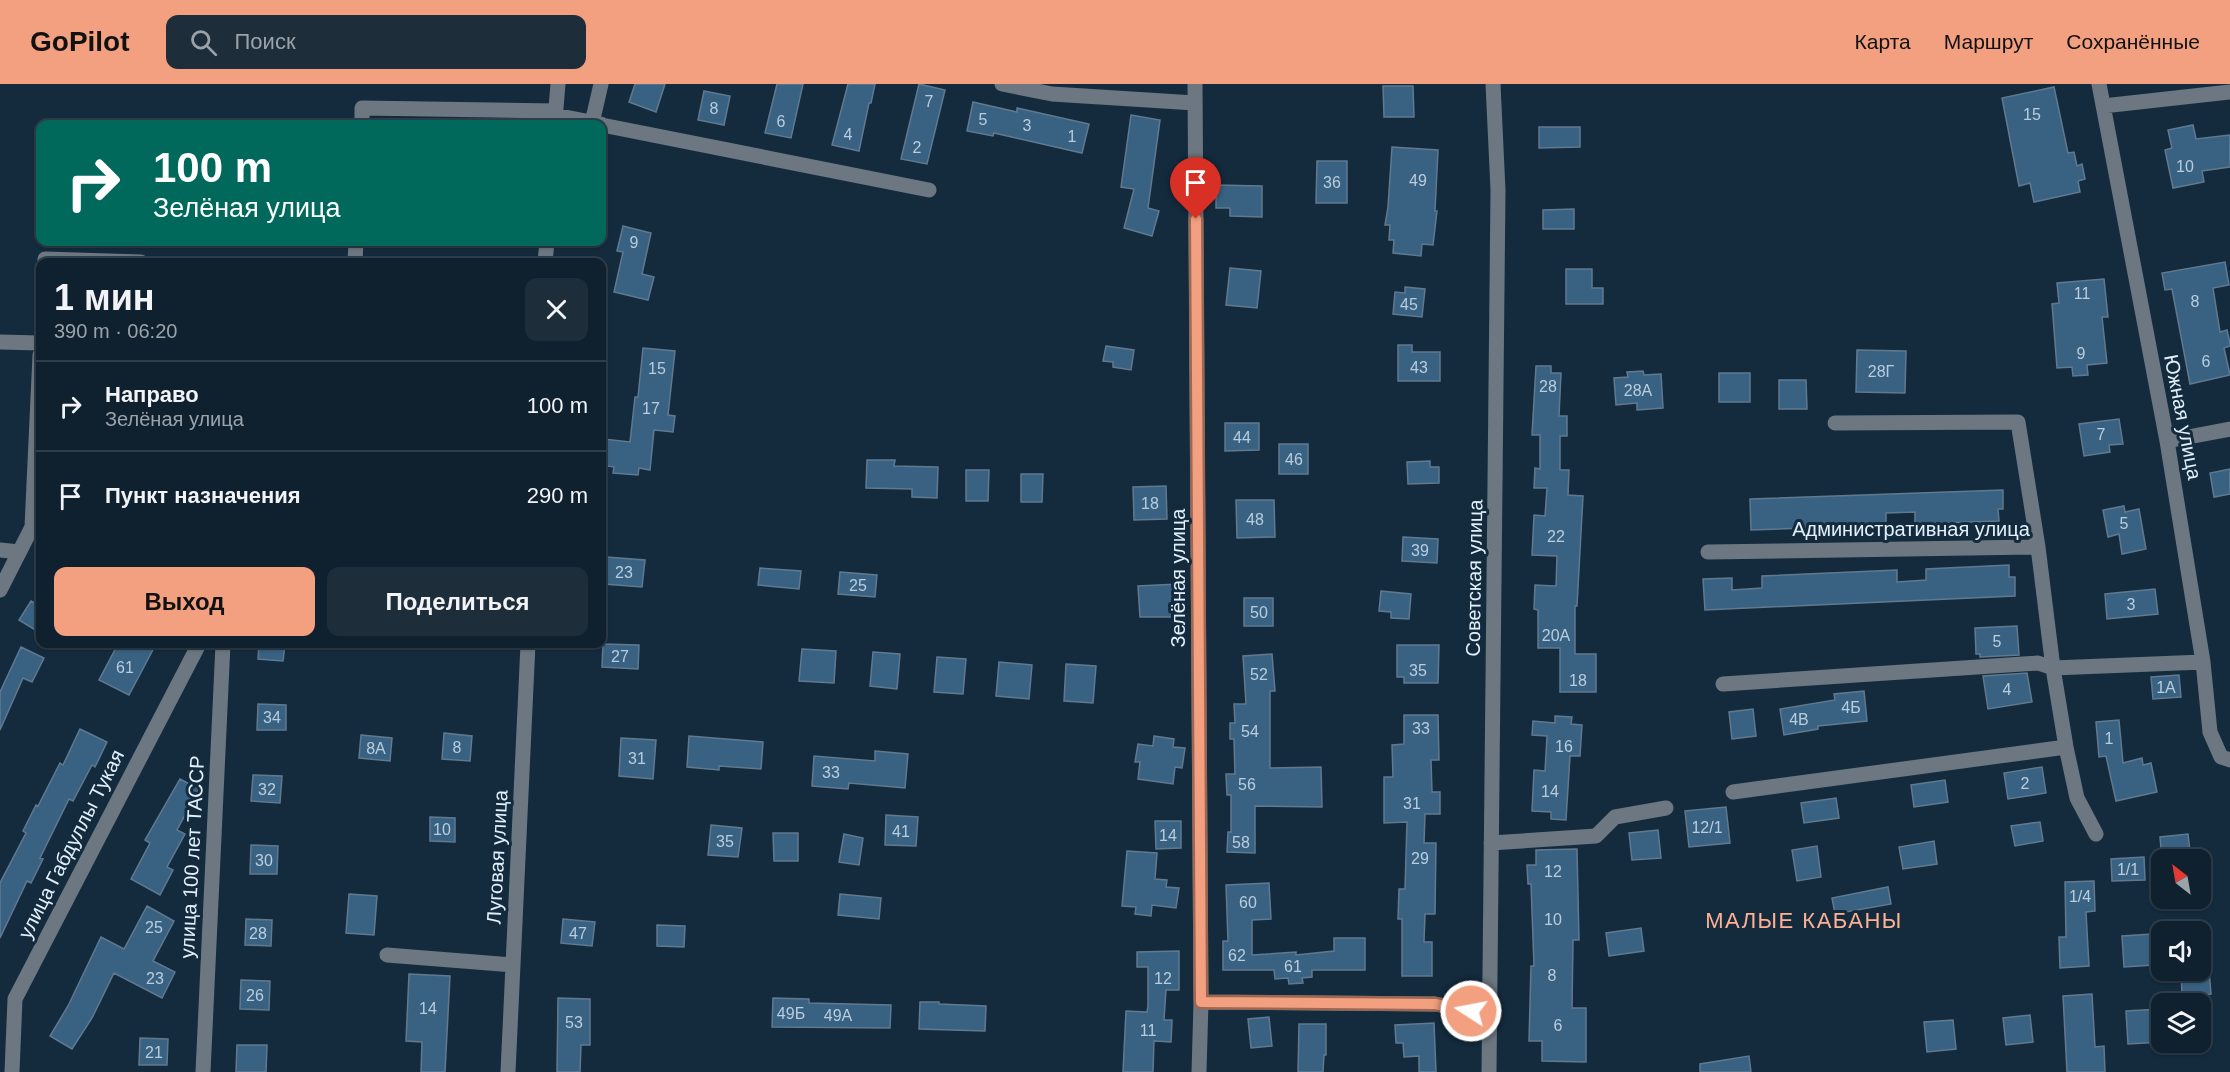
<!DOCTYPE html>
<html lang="ru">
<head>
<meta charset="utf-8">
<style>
  :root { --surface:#0f202e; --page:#1d2d3a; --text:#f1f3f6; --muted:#9ba3aa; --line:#2f3e4a; --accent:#f2a080 }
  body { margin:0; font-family:Helvetica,sans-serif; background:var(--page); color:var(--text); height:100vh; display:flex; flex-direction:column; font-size:22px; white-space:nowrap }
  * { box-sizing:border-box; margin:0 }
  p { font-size:20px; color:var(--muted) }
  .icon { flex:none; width:33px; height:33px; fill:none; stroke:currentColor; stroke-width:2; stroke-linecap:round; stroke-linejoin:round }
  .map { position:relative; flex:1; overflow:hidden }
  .drawer { position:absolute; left:36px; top:174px; width:570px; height:390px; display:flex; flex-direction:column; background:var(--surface); border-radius:12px; box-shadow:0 2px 4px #0004,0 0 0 2px var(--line) }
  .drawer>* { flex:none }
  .hud { position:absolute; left:36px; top:36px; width:570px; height:126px; border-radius:12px; box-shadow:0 2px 4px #0004,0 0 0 2px var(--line); background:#00695c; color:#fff; overflow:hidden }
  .needle { width:39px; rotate:329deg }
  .tools { position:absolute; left:2151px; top:765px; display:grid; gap:12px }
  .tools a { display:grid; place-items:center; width:60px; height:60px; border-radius:12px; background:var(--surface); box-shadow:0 2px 4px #0004,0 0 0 2px var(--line); font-size:30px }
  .pin { position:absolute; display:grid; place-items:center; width:51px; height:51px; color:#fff; margin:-62px -26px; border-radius:50% 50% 50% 0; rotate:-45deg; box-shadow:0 0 6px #0007 }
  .pin .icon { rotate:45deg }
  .me { position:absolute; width:66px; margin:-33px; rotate:281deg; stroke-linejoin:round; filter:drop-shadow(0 0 4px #0008) }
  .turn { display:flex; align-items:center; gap:21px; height:126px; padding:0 18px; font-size:27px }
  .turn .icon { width:78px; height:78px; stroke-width:2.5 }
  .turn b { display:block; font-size:42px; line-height:51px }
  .round { display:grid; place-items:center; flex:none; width:63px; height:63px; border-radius:12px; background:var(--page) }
  .summary { display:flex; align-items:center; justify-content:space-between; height:102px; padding:0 18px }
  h1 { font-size:36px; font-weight:700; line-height:45px }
  .primary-button { display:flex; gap:12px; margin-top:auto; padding:12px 18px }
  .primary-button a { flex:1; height:69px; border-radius:12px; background:var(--accent); color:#111; font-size:24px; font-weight:700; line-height:69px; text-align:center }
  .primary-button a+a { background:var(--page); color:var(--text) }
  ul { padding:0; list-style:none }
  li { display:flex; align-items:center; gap:18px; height:90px; padding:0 18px; border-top:2px solid var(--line) }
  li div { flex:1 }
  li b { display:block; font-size:22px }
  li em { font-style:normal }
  header { display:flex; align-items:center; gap:36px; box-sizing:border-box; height:84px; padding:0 30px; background:var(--accent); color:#111 }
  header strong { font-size:28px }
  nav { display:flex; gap:33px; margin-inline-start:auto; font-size:21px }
  .search { width:420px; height:54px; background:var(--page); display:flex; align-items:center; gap:15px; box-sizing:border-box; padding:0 21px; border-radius:12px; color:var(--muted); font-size:22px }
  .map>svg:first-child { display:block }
  .building { fill:#396282; stroke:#60798f; stroke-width:1.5 }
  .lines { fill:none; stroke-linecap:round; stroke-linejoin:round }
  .minor { stroke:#6c7781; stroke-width:15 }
  .route-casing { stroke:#9d6853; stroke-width:15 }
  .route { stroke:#f2a080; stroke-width:10 }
  .labels { text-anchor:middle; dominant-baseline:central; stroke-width:6; stroke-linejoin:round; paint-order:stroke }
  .number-label { font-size:16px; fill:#b8cdde }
  .street-label { font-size:20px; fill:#e3f1fd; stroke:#142b3e }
  .quarter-label { font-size:22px; letter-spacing:1.5px; fill:#feb193; stroke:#142b3e }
</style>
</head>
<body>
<header>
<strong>GoPilot</strong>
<div class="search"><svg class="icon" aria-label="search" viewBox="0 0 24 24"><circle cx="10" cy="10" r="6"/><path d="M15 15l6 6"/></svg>Поиск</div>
<nav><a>Карта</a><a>Маршрут</a><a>Сохранённые</a></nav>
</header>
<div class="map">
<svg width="2230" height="988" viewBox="0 0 2230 988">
  <rect width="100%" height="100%" fill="#142b3e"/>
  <path class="building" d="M635,0h30l-9,28 -27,-10z
    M777,0h26l-12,54 -26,-5z
    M848,0h27l-4,19h-2l-10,48 -27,-6z
    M919,0l26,6 -18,74 -26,-5z
    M1383,2h30l1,31h-30z
    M2054,3l14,66 6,-1 3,14 5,-2 3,15 -7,2 2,11 -46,10 -4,-19 -11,3 -17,-88z
    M704,7l26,5 -6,29 -26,-5z
    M973,18l44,10v-4l72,16 -7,29 -88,-20 -1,3 -26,-5z
    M1131,31l29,5 -12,88 11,3 -7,25 -28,-8 10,-39 -13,-2z
    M2193,41l3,14 34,-4v32l-28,4 2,11 -31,6 -8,-38 7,-2 -4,-18z
    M1539,43h41v20l-41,1z
    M1392,63l46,3 -3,61h2l-4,34 -11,-1 -1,12 -28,-3 1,-13h-5l1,-15h-5l3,-18z
    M1317,77h30v42h-31z
    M1216,101l46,1v31l-32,-1v-8h-14z
    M1574,125v20h-31v-19z
    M623,142l28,7 -9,41 12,3 -6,23 -34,-8 9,-40 -6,-1z
    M2225,178l4,23 -16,3 7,44 7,-2 3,13v3l-6,2 6,27 -40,9 -18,-95 -7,1 -3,-17z
    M1230,184l31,3 -4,37 -31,-3z
    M1566,185h26v19h11v16h-37z
    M2104,195l4,38h-6l5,46 -20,2 1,10 -15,1 -1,-9 -15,1 -5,-64 7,-1 -2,-20z
    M1405,203l20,2 -3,28 -29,-3 2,-22 10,1z
    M1398,261h14v7h28v29h-42z
    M1106,262l28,4 -3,20 -18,-3v-5l-10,-1z
    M643,264l32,3 -7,64 7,1 -2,16 -19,-2 -4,40 -11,-2 -1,7 -25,-2 1,-6 -12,-2 2,-26 26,3 5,-45h3z
    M1857,266l49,1 -1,42 -49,-1z
    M1536,282h15v7h10l-2,43h8v20h-7v34h9l-1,25 15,1 -6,110h-2v48h21v38h-36v-44h-22v-38l-4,-1 1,-24 21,1 1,-30 -25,-1 2,-40 11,1 2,-28h-13l1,-20 5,1v-34h-8z
    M1643,287l1,4 17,-1 2,34 -26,2v-7l-21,2 -2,-27 14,-1 -1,-5z
    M1719,289h31v29h-31z
    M1779,296h27l1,29h-28z
    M2119,335l4,25 -14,1 1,7 -26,4 -5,-32z
    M1225,339h34v27l-34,1z
    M1279,360h29v30h-29z
    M867,376h28l-1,6 44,1 -1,31 -25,-1v-8l-46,-1z
    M1430,377v6h9v16l-31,1 -1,-22z
    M2230,385v25l-16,3 -4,-24z
    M966,386h23l-1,31h-22z
    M1021,390h22l-1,28h-21z
    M1166,402l1,33 -33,1 -1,-33z
    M2003,406v19h-5l1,12 -84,3v-12l-29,1v12l-135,5 -1,-31z
    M1236,416h38l1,37 -38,1z
    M2124,422l1,6 14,-3 7,40 -24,5 -3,-20 -11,3 -5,-27z
    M1403,453l35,2 -1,24 -35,-2z
    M606,473l39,3 -3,27 -38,-3z
    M2009,481v12h6v19l-310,14 -2,-31 29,-1v12l30,-2v-12l135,-6v12l29,-2v-11z
    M760,484l41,3 -2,18 -41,-4z
    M840,488l37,3 -2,22 -37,-3z
    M1178,500l2,33h-40l-2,-31z
    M2155,505l3,25 -51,5 -2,-25z
    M1381,507l30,3 -2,25 -18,-1v-6l-12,-1z
    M1244,514h29v28h-29z
    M31,517l9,5v27l-21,-13z
    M2017,542l2,29 -39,2v-3h-4l-1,-26z
    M118,560h38l-27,51 -30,-15z
    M259,560h26l-2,17 -25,-2z
    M603,560l36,1 -1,24 -36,-2z
    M1397,561h42l-1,38h-34v-6h-7z
    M21,563l23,11 -12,24 -9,-4 -23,52v-38z
    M802,565l34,2 -2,32 -35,-2z
    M873,568l27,2 -3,35 -27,-3z
    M1272,570l3,37h-5v77l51,-1 1,40 -67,-1v47l-28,-1 1,-20h3v-37h-4l-1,-21h9l-1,-35h-4v-16h5l-1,-19h12l-3,-48z
    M937,573l29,2 -3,35 -29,-2z
    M999,578l33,3 -3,34 -33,-3z
    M1066,580l30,2 -3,37 -29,-2z
    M2027,589l5,29 -44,7 -5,-33z
    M2179,591l2,22 -28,2 -2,-22z
    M1864,607l3,30 -49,5v3l-34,6 -4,-26 55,-9 -1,-6z
    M258,620l28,1v25h-29z
    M1753,625l3,27 -24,3 -3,-27z
    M1404,631h34l1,45h-8l1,32h8v22h-15l-1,29h12l-1,71h-10l-1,28h8v34h-30v-57h-4l1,-30h6l2,-67 -23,1v-46h9l-1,-32 12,-1z
    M1555,632l17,1 -1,7 11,1 -2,31h-10l-4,64 -15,-1v-7l-19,-1 2,-41 11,1 2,-35 -15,-1 1,-14 22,2z
    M2119,636l4,43 19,-5 1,7 8,-2 6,29 -41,9 -10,-45 -7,1 -3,-35z
    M80,645l27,13 -12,25 -3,-2 -19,36 -4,-2 -29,59 3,1 -12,24 -4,-2 -27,57v-55l26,-50 -3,-2 13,-26 2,1 22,-43 3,2z
    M444,649l28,3 -2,25 -28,-2z
    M361,651l31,3 -2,23 -31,-3z
    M689,652l74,6 -2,27 -42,-3v4l-32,-3z
    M1154,652l20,3 -1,8 12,1 -3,20 -7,-1 -2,17 -35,-5 2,-17h-5l3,-18 15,2z
    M621,654l35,2 -3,39 -34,-3z
    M875,667l33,3 -3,34 -56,-5 -1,6 -36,-3 2,-30 61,5z
    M2042,683l4,26 -38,6 -4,-26z
    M253,691l29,1 -2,27 -29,-2z
    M180,695l19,10 -22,41 8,4 -18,33 6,3 -13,25 -29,-16 19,-36 -5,-3z
    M1945,696l3,22 -34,5 -3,-22z
    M1836,714l3,20 -35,5 -3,-20z
    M1726,723l4,36 -41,4 -4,-36z
    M886,731l32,2 -2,29 -31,-1z
    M430,733l25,1v24l-25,-1z
    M1155,737h26v27l-25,1z
    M2040,738l3,19 -28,5 -4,-20z
    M711,741l31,3 -4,29 -30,-2z
    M1658,746l3,28 -29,2 -3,-27z
    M773,749h25v28h-24z
    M844,750l19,4 -4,27 -20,-3z
    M2188,750l3,26h-29l-2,-23z
    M1934,757l3,23 -34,5 -4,-22z
    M251,761l27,1 -1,28h-27z
    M1817,762l4,31 -24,4 -5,-31z
    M1577,765l2,91h-6l-1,68h14v54l-44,-1v-20h-13l2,-75h3l-3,-82h-3l-1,-19h9v-15z
    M1127,767l30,2 -2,26 12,1 -1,7 13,1 -3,20 -24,-3 -1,11 -16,-2 1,-7 -14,-1z
    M2144,773l1,23 -33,1 -1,-22z
    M2094,797l1,30 -9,1 3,54 -29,2 -1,-31h7l-1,-55z
    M1269,799l2,36 -19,1v35l44,-3v3l38,-4v-13h31v32h-53v7l-10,1 1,5 -14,1 -1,-6 -13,1 -1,-9h-51v-29h5l-2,-56z
    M1888,803l3,17 -56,10 -3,-16z
    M349,810l28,2 -3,39 -28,-2z
    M840,810l41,4 -2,21 -41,-4z
    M147,822l27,15 -21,40 22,11 -13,26 -48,-25 -22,45 -20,31 -22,-13 18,-30 33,-69 23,12z
    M246,835l26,1 -1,26 -26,-1z
    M563,835l32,3 -3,24 -31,-3z
    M657,841l28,1 -1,21 -27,-1z
    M1641,844l3,23 -35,5 -3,-23z
    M2152,850l2,31 -30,2 -2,-31z
    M1179,867v39h-13l-2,30h8l-1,22 -17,-1 -1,31h-30l3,-61 21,1 1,-6v-39h-11v-15z
    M2181,886h28l2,24 -29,2z
    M409,890l41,2 -5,96h-24l1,-30 -16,-1z
    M241,896l29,1 -1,29 -29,-1z
    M2092,910l3,53 9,-1 1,26h-38l-4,-76z
    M558,914l32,1v46h-9l-1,27h-23z
    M773,914l36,1v4l82,2 -1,23 -118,-1z
    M920,918h19v2l47,2 -1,25 -66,-2z
    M2160,925l2,33 -34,2 -2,-33z
    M2030,931l3,27 -27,3 -3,-27z
    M1269,933l3,29 -21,2 -3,-29z
    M1953,936l3,29 -29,3 -3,-30z
    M1434,939l2,49h-17v-16l-15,1 -1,-14h-7l-1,-18z
    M1299,940h27v31h-2l-1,17h-25z
    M140,954l28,1 -1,26h-28z
    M237,961h30l-1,27h-30z
    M1749,972l2,16h-51v-8z"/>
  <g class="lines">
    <path class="minor" d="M1002,0l50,10 143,9
      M1195,0l6,918 -2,70
      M2099,0l68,357 36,221 7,70 11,25 9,3
      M2103,22l127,-14
      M555,31l46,9
      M555,36l3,-36
      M592,39l9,-39
      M362,40v-16l194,3
      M602,41l327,65
      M45,178v-3l96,3
      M355,178l1,-20
      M545,178l2,-20
      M0,258l40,1
      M1835,339l183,-1 20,125
      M2167,357l63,-12
      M0,466l19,2
      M1708,468l330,-5 15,121 13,79 11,51 19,36
      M0,506l32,-63 8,-172
      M1723,600l315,-21 15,5 150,-6
      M1733,708l333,-45
      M1491,759l105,-7 19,-19 51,-9
      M387,871l126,10
      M1201,918l234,2 54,10
      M12,988l3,-73 184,-355
      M203,988l20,-428
      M508,988l20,-428
      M1489,988l9,-882 -5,-106"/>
  </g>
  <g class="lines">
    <g class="route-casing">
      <path id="route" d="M1196,135l5,783 234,2 36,7"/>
    </g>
    <use href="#route" class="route"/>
  </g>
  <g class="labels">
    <g class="number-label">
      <text x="929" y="17">7</text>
      <text x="714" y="24">8</text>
      <text x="2032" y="30">15</text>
      <text x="983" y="35">5</text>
      <text x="781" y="37">6</text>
      <text x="1027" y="41">3</text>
      <text x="848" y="50">4</text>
      <text x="1072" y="52">1</text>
      <text x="917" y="63">2</text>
      <text x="2185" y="82">10</text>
      <text x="1418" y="96">49</text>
      <text x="1332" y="98">36</text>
      <text x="634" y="158">9</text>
      <text x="2082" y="209">11</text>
      <text x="2195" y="217">8</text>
      <text x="1409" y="220">45</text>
      <text x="2081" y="269">9</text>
      <text x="2206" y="277">6</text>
      <text x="1419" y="283">43</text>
      <text x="657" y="284">15</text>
      <text x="1881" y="287">28Г</text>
      <text x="1548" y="302">28</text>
      <text x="1638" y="306">28А</text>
      <text x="651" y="324">17</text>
      <text x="2101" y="350">7</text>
      <text x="1242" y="353">44</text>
      <text x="1294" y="375">46</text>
      <text x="1150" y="419">18</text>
      <text x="1255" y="435">48</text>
      <text x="2124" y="439">5</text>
      <text x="1556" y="452">22</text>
      <text x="1420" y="466">39</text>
      <text x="624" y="488">23</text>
      <text x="858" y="501">25</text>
      <text x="2131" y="520">3</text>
      <text x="1259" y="528">50</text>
      <text x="1556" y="551">20А</text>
      <text x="1997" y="557">5</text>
      <text x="620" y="572">27</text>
      <text x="125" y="583">61</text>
      <text x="1418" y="586">35</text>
      <text x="1259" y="590">52</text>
      <text x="1578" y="596">18</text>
      <text x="2166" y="603">1А</text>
      <text x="2007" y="605">4</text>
      <text x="1851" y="623">4Б</text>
      <text x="272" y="633">34</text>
      <text x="1799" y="635">4В</text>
      <text x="1421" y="644">33</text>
      <text x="1250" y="647">54</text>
      <text x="2109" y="654">1</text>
      <text x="1564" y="662">16</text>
      <text x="457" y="663">8</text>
      <text x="376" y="664">8А</text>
      <text x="637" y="674">31</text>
      <text x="831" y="688">33</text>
      <text x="2025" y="699">2</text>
      <text x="1247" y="700">56</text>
      <text x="267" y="705">32</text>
      <text x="1550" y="707">14</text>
      <text x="1412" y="719">31</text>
      <text x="1707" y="743">12/1</text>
      <text x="442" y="745">10</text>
      <text x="901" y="747">41</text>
      <text x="1168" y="751">14</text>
      <text x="725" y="757">35</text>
      <text x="1241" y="758">58</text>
      <text x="1420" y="774">29</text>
      <text x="264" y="776">30</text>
      <text x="2128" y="785">1/1</text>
      <text x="1553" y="787">12</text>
      <text x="2080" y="812">1/4</text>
      <text x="1248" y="818">60</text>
      <text x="1553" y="835">10</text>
      <text x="154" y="843">25</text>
      <text x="258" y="849">28</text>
      <text x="578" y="849">47</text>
      <text x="1237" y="871">62</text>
      <text x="1293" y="882">61</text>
      <text x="1552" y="891">8</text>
      <text x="155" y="894">23</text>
      <text x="1163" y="894">12</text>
      <text x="255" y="911">26</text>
      <text x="428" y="924">14</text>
      <text x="791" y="929">49Б</text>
      <text x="838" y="931">49А</text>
      <text x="574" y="938">53</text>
      <text x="1558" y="941">6</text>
      <text x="1148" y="946">11</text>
      <text x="154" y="968">21</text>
    </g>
    <g class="street-label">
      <text transform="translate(2183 333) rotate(79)">Южная улица</text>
      <text x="1911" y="445">Административная улица</text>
      <text transform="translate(1178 494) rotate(-90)">Зелёная улица</text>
      <text transform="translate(1474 494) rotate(-89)">Советская улица</text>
      <text transform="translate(71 760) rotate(-63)">улица Габдуллы Тукая</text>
      <text transform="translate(192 773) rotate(-87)">улица 100 лет ТАССР</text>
      <text transform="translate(497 773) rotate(-87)">Луговая улица</text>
    </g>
    <g class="quarter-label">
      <text x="1804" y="836">МАЛЫЕ КАБАНЫ</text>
    </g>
  </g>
</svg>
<div class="tools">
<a><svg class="needle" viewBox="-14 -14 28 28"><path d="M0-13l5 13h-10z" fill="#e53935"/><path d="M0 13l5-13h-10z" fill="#9ba3aa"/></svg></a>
<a><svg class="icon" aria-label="sound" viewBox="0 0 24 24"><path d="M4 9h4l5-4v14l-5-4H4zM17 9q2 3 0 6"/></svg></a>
<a><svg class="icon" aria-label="layers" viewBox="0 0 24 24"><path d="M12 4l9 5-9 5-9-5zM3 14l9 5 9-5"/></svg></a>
</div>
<div class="pin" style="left:1196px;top:135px;background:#d93025"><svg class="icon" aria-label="arrive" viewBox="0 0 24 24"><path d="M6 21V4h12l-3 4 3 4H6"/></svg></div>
<svg class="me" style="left:1471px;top:927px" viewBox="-20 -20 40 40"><circle r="17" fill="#f2a080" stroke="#fff" stroke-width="3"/><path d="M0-11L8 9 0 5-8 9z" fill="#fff"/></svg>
<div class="hud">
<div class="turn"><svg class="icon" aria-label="right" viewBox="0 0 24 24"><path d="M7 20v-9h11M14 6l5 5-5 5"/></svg><div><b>100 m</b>Зелёная улица</div></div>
</div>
<section class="drawer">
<div class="summary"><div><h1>1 мин</h1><p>390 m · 06:20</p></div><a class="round"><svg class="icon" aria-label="close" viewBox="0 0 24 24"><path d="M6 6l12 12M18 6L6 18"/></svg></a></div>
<ul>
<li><svg class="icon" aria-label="right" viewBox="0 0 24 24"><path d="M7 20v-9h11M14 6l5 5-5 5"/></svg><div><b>Направо</b><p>Зелёная улица</p></div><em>100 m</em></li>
<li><svg class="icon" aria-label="arrive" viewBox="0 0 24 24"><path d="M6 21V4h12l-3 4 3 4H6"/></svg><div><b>Пункт назначения</b></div><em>290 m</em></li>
</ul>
<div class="primary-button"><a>Выход</a><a>Поделиться</a></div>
</section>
</div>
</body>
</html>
